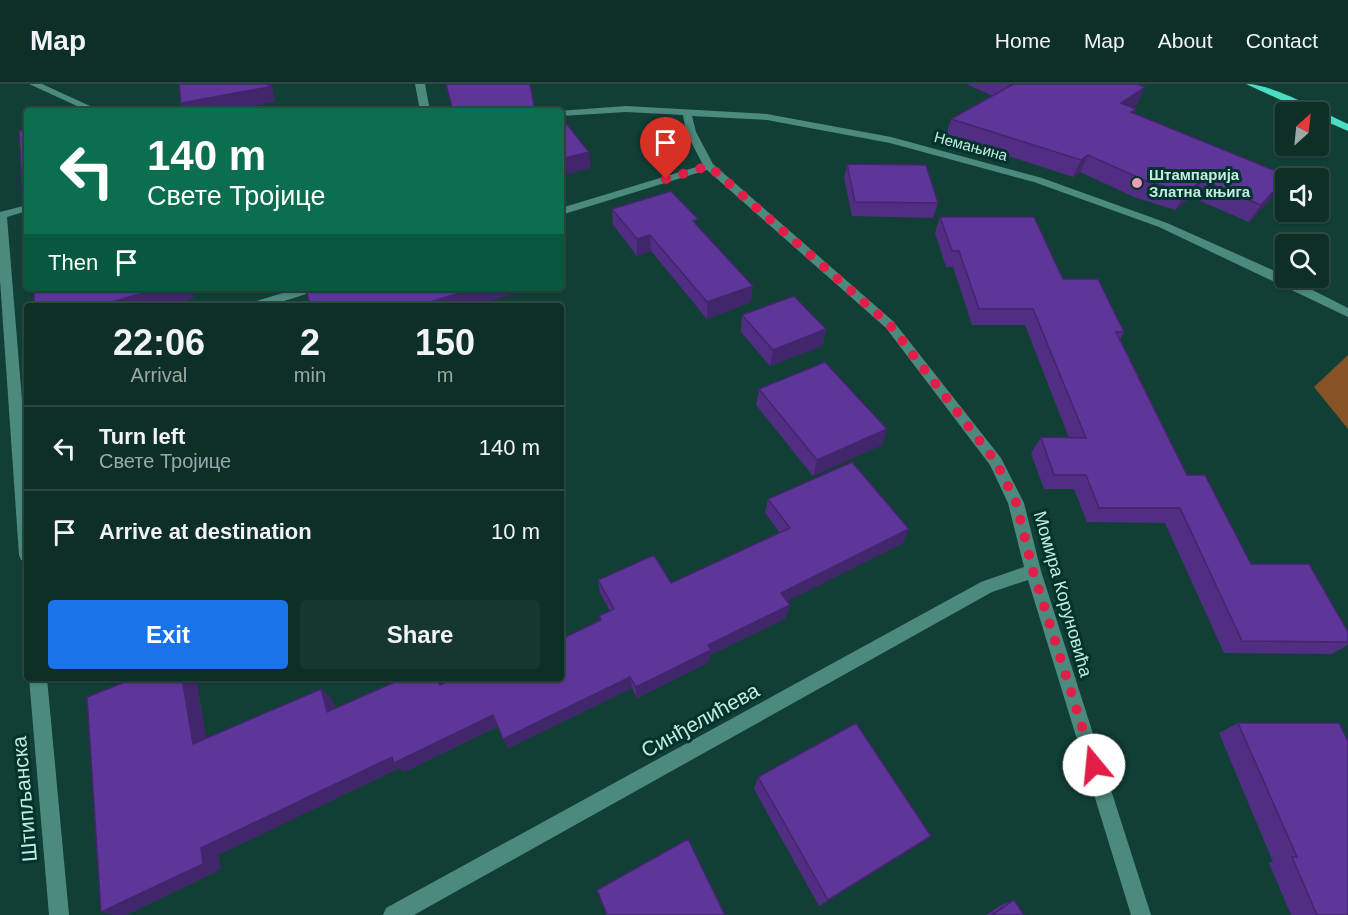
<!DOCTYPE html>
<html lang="en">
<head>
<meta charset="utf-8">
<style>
  :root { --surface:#0d2f28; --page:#163730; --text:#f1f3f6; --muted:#9aa9a8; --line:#2d4a45; --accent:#1a73e8 }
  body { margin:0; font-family:Arial,sans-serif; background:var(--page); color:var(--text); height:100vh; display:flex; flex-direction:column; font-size:22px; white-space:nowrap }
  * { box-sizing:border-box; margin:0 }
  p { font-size:20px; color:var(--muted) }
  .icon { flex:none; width:33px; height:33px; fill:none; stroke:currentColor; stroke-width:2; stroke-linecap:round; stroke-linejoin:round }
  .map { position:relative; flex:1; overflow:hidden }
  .side { position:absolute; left:24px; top:219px; width:540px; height:378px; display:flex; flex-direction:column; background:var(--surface); border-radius:6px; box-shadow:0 2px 4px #0004,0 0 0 2px var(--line) }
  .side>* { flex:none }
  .banner { position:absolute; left:24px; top:24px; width:540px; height:183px; border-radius:6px; box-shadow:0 2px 4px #0004,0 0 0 2px var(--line); background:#0b6e4f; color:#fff; overflow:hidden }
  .needle { width:39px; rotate:27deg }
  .controls { position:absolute; left:1275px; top:18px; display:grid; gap:12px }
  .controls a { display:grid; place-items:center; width:54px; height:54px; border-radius:6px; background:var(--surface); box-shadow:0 2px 4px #0004,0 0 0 2px var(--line); font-size:30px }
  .pin { position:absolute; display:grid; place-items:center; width:51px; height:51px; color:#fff; margin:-62px -26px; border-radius:50% 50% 50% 0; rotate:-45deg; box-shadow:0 0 6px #0007 }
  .pin .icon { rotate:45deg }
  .me { position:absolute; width:66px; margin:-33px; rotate:343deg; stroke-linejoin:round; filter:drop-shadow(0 0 4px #0008) }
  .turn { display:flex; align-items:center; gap:21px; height:126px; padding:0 24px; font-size:27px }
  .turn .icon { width:78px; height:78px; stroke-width:2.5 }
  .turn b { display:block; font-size:42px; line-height:51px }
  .then { display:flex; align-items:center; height:57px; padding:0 24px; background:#0003; gap:12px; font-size:22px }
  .eta { display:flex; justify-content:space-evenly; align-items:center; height:102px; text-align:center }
  .eta b { font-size:36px; font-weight:700; line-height:42px }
  .action { display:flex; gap:12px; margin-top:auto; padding:12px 24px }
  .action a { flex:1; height:69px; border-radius:6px; background:var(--accent); color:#fff; font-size:24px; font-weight:700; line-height:69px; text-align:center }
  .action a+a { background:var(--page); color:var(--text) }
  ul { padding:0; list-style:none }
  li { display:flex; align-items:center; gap:18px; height:84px; padding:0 24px; border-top:2px solid var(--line) }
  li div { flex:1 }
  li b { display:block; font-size:22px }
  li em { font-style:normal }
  header { display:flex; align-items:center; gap:36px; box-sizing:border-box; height:84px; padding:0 30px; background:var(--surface); border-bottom:2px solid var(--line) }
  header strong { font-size:28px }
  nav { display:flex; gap:33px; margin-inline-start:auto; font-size:21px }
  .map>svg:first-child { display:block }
  .forest { fill:#875225 }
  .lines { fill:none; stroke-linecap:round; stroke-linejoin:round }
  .minor { fill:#4b8a7d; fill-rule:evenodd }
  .major { fill:#47dec3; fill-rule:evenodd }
  .wall { fill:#512e84 }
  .shaded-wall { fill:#42266b }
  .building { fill:#5e3699; stroke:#42266b; stroke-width:1.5 }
  .route { stroke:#e11d48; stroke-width:10; stroke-dasharray:0 18 }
  .poi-dot { fill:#f09ab7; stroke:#03342c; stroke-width:2 }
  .labels { text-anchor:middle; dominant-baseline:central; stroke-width:6; stroke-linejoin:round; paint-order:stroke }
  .far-street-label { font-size:15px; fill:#c4ebe1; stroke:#03342c }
  .far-poi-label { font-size:15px; font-weight:bold; fill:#c4ebe1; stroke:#03342c; text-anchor:start }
  .street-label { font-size:18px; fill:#c4ebe1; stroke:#03342c }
  .near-street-label { font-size:21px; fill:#c4ebe1; stroke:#03342c }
</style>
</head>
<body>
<header>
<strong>Map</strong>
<nav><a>Home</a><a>Map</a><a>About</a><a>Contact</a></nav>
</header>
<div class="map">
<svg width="1348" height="831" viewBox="0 0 1348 831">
  <rect width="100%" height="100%" fill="#113f36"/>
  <path class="forest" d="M1348,271v74l-34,-42z"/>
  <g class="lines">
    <path class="minor" d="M29,0h13l59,27h-13z
      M415,0h10l5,27h-10z
      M626,22l141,8 124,23 151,41 125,45 108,48 73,37v9l-189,-90 -125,-45 -144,-39 -123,-23 -75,-4 4,16 17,32 181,158 107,136 23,45 17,68 110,344h-20l-103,-335 -36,12 -578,323h-31l3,-7 595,-326 43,-15 -16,-64 -18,-38 -104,-137 -179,-158 -146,45v-7l142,-43 -17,-33 -3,-17 -57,-3 -65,4v-5h-3z
      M27,121v6l-20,6 20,244v101l-6,-2 -2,-5 -19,-275v-68z
      M299,204h19l-2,3 -48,15h-20l2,-3z
      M29,594h18l22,237h-20z"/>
    <path class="major" d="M1246,0c27,0 76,28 102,40v7l-30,-13v-6h-11z"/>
  </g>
  <path class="wall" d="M966,0h171l8,3 -8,17 -5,3 4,2 -3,5 153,64v2l-10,13 -27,29 -58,-25 -16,13 -41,-13 -54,-25 -7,5 -127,-41 5,-17 42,-23z
    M847,80l91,39 -5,15 -81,-2 -8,-38z
    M612,125l86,17 53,76 -44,17 -56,-68 -14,5 -24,-31z
    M940,133l123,62 61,53 -4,7 67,136 64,89 97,68v13l-16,9 -108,-1 -59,-130 -78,-1 -13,-33h-30l-13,-36 10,-16 28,1 -44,-113h-53l-19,-58h-7l-11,-34z
    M742,231l84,14 -4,17 -52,20 -29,-34z
    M759,305l128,40 -5,16 -69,31 -57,-71z
    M768,415l135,44 -116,58 -1,17 -76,37 -1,7 -72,36 -5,-10 -124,60 -10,-22 -94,46 -5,-4 -181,87 3,14 -95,46h-10l-15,-3 34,-234h61l10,60 115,-49 11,10 3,10 106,-31 2,5 118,-5 39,-57 -1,-5 11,-5 -10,-18 -2,-13 73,3 109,-50 -15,-20z
    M1238,639l110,192h-57l-22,-52 4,-1 -54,-129z
    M758,693l173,59 -13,9 -99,61 -65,-117z
    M1014,816l10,15h-38l15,-10z"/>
  <path class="shaded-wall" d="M268,0h4l3,18 -48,9h-42l-4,-8z
    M1145,3l-8,17 -24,15 8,-16z
    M589,68l2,16 -30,8v-17z
    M1088,71l-8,17 -7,5 8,-17z
    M1286,95l-10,14 -27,29 12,-17z
    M1202,96l-11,17 -16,13 11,-17z
    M650,151l1,16 -14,5v-17z
    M753,202l-2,16 -44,17v-17z
    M161,204h44l-13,4 2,6 -29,8h-61v-2z
    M477,204h57l-60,18h-58z
    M826,245l-4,17 -52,20 3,-16z
    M887,345l-5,16 -69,31 4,-16z
    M909,445l-6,14 -125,63 3,-13z
    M790,521l-4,13 -76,37 -1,7 -72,36 -1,-11 72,-42z
    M630,593l2,11 -124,60 -5,-9z
    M182,594h14l13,76 -16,-10z
    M437,594h4l6,18 -7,-11z
    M321,605l11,10 6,24 -11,-11z
    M493,631l6,10 -95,47 -5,-4 -181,87 3,14 -95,46h-10l-15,-3 100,-64 191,-91z
    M931,752l-13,9 -99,61 9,-6z"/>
  <path class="building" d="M179,0h89l1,3 -88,16z
    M446,0h84l5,27h-82z
    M1009,0h128l8,3 -24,16 15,6 -5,3 157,64 -27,29 -59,-25 -16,13 -42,-13 -56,-25 -7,5 -130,-41 61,-34z
    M561,33l28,35 -28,7z
    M27,45v131h-1l-7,-129z
    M847,80l79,1 12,38 -83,-1z
    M671,107l27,28 -5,2 60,65 -46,16 -57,-67 -13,4 -25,-30z
    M940,133h94l29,62h35l26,53h-8l71,143h18l46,89h58l39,68v10l-106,-1 -62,-133h-81l-13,-33h-32l-13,-38 45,1 -53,-129h-54l-20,-58h-7z
    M34,204h127l-57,16v2h-70z
    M305,204h172l-61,18h-105z
    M794,212l32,33 -53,21 -31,-35z
    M825,278l62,67 -70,31 -58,-71z
    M852,378l57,67 -128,64 9,12 -82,40 3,5 -75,37 -6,-10 -127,62 -10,-24 -99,48 -2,-6 -191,91 2,16 -102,48 -14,-215 48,-19h47l11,66 128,-55 6,23 77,-34h33l3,7 14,-7h107v-39l40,-19 -2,-4 15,-7 -16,-29 56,-25 17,28 119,-55 -22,-29z
    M856,639l75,113 -103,64 -70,-123z
    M1238,639h101l9,18v174h-31l-25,-58h5z
    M688,755l37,76h-118l-10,-25z
    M1014,816l10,15h-32z"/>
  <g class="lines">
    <path class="route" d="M666,95l43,-13 181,159 106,137 20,40 17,69 61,194"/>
  </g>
  <circle class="poi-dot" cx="1137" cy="99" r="6"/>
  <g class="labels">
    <g class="far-street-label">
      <text transform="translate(971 62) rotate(15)">Немањина</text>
    </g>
    <g class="far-poi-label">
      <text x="1149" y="90">Штампарија<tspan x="1149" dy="17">Златна књига</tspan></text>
    </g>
    <g class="street-label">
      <text transform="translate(1063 510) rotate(74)">Момира Коруновића</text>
    </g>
    <g class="near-street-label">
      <text transform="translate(700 636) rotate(-29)">Синђелићева</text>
      <text transform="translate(24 715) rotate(-95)">Штипљанска</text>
    </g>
  </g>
</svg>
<div class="controls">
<a><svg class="needle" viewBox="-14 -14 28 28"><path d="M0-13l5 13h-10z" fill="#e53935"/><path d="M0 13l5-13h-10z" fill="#9aa9a8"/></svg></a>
<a><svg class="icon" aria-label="sound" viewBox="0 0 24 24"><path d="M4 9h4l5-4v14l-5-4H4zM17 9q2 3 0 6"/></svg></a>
<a><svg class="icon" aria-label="search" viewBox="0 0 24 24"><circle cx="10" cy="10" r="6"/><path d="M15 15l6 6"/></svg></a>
</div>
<div class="pin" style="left:666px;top:95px;background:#d93025"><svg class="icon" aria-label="arrive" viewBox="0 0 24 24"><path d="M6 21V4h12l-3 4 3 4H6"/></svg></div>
<svg class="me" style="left:1094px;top:681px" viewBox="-20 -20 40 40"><circle r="19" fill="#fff"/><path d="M0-13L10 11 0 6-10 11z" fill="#e11d48"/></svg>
<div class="banner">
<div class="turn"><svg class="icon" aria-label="left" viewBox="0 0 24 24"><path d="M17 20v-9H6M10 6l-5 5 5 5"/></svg><div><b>140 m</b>Свете Тројице</div></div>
<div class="then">Then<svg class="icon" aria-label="arrive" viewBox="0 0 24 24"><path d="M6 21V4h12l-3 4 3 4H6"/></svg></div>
</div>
<section class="side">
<div class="eta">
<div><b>22:06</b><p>Arrival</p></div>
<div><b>2</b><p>min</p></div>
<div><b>150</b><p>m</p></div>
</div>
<ul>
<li><svg class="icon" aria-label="left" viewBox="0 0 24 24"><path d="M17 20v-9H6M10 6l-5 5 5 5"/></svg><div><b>Turn left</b><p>Свете Тројице</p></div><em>140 m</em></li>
<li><svg class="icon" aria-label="arrive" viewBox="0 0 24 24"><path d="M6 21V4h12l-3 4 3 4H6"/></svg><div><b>Arrive at destination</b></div><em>10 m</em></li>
</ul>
<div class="action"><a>Exit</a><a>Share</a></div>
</section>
</div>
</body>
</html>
